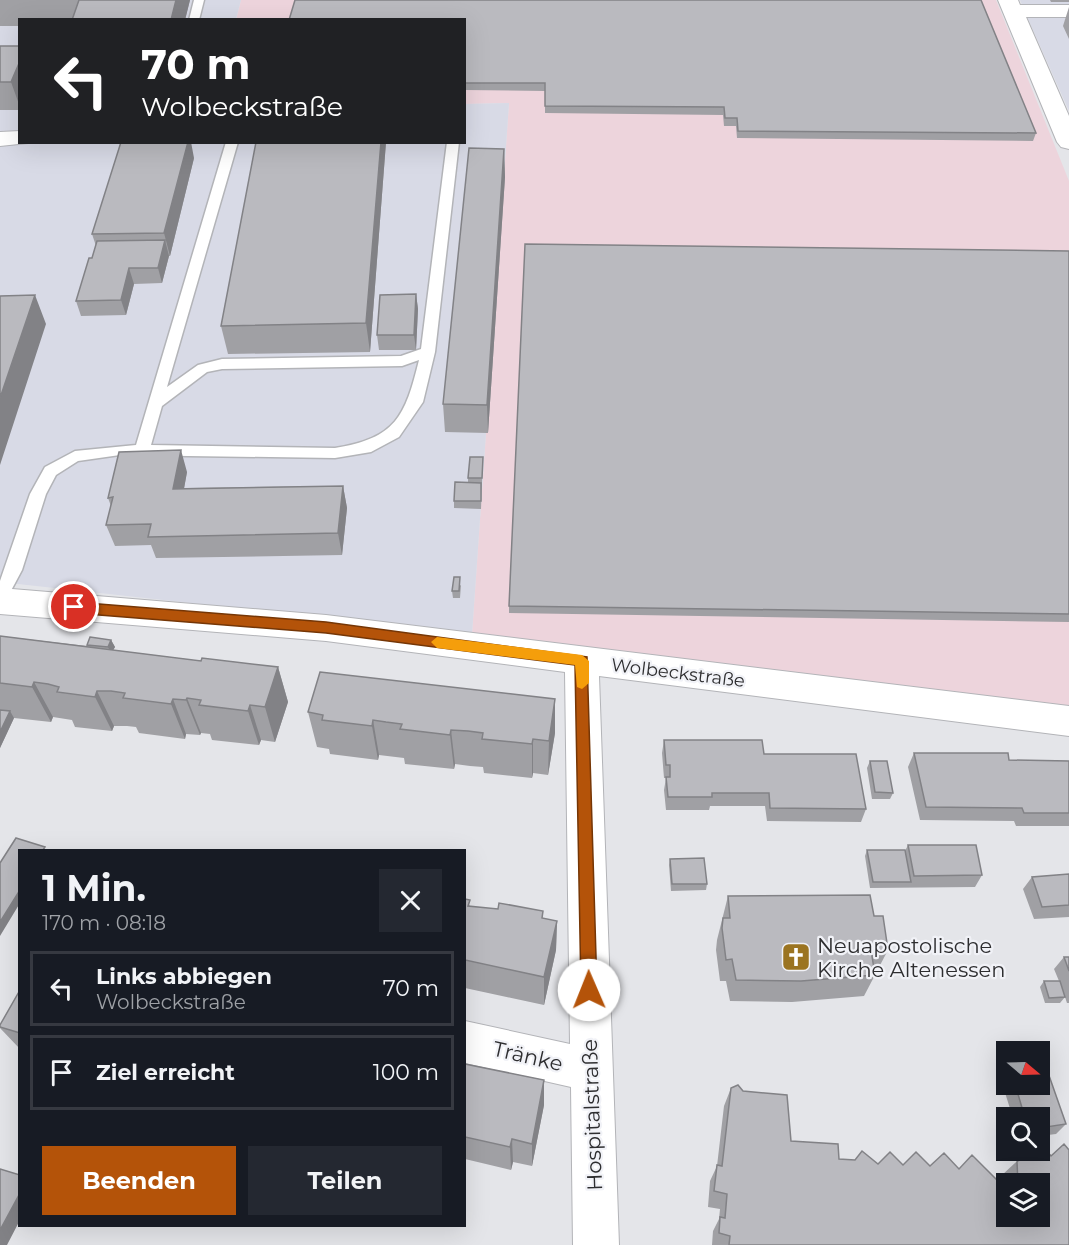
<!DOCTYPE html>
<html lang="de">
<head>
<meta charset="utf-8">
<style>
  :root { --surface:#171b24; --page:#242831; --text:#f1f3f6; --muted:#9ea1a6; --line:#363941; --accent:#b45309 }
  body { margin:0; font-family:Montserrat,sans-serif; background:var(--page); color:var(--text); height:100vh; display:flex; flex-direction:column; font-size:22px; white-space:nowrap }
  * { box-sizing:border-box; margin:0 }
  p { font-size:20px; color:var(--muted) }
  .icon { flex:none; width:33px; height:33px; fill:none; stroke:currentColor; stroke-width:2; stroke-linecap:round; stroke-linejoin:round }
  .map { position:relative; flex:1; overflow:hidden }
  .panel { position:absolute; left:18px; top:849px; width:448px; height:378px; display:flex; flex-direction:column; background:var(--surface); border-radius:0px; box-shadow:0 6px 24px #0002 }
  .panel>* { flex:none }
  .top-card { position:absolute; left:18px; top:18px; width:448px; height:126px; border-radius:0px; box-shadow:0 6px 24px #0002; background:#202124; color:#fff; overflow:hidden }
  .needle { width:39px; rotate:109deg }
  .controls { position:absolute; left:996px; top:1041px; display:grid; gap:12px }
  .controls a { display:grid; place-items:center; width:54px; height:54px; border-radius:0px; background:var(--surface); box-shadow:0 6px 24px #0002; font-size:30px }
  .pin { position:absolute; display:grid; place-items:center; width:51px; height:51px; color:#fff; margin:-26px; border:3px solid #fff; border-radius:50%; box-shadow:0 2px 6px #0007 }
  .me { position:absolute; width:66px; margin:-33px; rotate:359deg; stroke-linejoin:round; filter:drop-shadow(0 0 4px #0008) }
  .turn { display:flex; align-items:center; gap:21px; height:126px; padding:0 24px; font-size:27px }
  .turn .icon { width:78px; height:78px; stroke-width:2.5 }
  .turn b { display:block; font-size:42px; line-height:51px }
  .round { display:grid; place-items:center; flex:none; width:63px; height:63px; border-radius:0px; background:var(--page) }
  .head { display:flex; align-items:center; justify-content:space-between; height:102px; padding:0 24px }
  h1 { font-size:36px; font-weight:700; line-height:45px }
  .action { display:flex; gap:12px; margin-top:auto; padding:12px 24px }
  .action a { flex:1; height:69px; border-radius:0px; background:var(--accent); color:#fff; font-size:24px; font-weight:700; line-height:69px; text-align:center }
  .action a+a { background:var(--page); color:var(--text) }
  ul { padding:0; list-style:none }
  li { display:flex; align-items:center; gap:18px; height:75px; margin:0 12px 9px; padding:0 12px; border:3px solid var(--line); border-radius:0px }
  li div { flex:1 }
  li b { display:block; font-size:22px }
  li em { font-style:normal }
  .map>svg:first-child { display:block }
  .commercial { fill:#edd4dc }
  .built { fill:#d8dae6 }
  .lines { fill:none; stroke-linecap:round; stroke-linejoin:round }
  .service-casing { stroke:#b3b4b8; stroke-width:3 }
  .minor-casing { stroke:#b3b4b8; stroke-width:2 }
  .service { fill:#fff; fill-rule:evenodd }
  .minor { fill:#fff; fill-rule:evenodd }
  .wall { fill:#a0a0a4; fill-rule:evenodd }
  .shaded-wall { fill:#828286 }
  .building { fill:#bababf; stroke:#828286; stroke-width:1.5 }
  .route { fill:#b45309; stroke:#753606; stroke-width:1.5 }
  .slow { fill:#f59e0b }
  .labels { text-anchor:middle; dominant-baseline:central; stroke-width:4.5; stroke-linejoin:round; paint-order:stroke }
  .street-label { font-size:18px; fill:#2e2e30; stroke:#f1f2f7 }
  .near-poi-label { font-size:21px; fill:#2e2e30; stroke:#f1f2f7; text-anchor:start }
  .near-street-label { font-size:21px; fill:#2e2e30; stroke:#f1f2f7 }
</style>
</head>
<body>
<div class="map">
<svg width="1069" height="1245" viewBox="0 0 1069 1245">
  <rect width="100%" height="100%" fill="#e4e5e9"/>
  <path class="commercial" d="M241,0h755l73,181v529l-597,-76 37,-531 -44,1v-84h-229z"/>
  <path class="built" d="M0,0h241l-5,19 -216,1v122h445v-38l44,-1 -37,531 -472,-52z
    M1020,0h49v111l-44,-99z"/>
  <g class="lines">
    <g class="service-casing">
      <path id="service" d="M194,0h10l-5,20h-10z
        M226,142h12l-71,245 31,-22 24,-6 179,-3 20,-7 26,-207h12l-24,210 -12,50 -24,35 -28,15 -36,6 -215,-3 -42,6 -22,14 -10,19 -24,76 -16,30 -6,2v-21l30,-87 15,-27 30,-16 61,-6zM419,360c-14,57 -23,78 -84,88l-184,-3 11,-39 45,-34 15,-3 180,-3z"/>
    </g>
    <g class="minor-casing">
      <path id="minor" d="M998,0h20l2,5h49v12h-43l43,99v33l-8,-2 -4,-5z
        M20,131v11l8,1 -28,3v-14z
        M0,588l326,27 743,91v30l-470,-60 20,569h-46l-2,-158 -106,-24v-42l105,23 -5,-372 -239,-31 -326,-27z"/>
    </g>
    <use href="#service" class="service"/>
    <use href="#minor" class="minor"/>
  </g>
  <path class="wall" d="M0,0h190l-5,20h-165v6h-20z
    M1050,0h19v2h-18z
    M1069,7v32l-6,-13z
    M465,20l571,113 -3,8 -296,-3 -1,-12h-12l-1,-11 -178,-2v-22l-80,-1z
    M0,46h20v64h-20z
    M386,142l-16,210 -142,2 -7,-28z
    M504,149l1,28 -17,256 -43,-1 -2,-28z
    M194,158l-24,98h-1l-7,27 -28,1 -8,31 -45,1 -5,-15 20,-55 -4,-12z
    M1069,251v371l-560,-9v-7z
    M416,294l2,15 -2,41h-37l-2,-15z
    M483,457l-2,52 -27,-1v-7l14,-18v-5z
    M187,472l-3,16 159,-2 4,22 -5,47 -186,3 -5,-13 -36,1 -9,-21 5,-19 -3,-8z
    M461,585l-1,13h-7l-1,-7z
    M0,636l87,10v-1l24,-5 4,7 -2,3 88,11 77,6 10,35 -13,40 -14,-2 -2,5 -47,-5 -2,-6 -9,-1 -1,2 -14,-1 -1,5 -46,-6 -3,-6 -9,-1h-13l-2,5 -37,-4 -3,-7 -19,-3 -2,5 -37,-4 -14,30z
    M555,699v34l-7,42 -15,-2 -1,5 -48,-5 -1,-6 -13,-1 -15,-2 -1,5 -49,-5 -1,-6 -25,-3 -1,5 -48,-6 -1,-5 -12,-2 -9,-35z
    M664,740l100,14 102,55 -5,13 -94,-1 -2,-15h-55l-1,4h-43l-2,-20 2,-12h-2l-2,-25z
    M914,753l95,7 60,1v65h-53l-2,-5 -94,-1 -12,-53z
    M870,761l23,32 -3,6h-18l-5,-31z
    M908,845l74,30 -7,12 -105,1 -5,-32 2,-6 38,1z
    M670,859l37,25 -1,6 -35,1 -2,-26z
    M1069,874v43l-35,2 -11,-30 9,-12z
    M728,896l146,20 14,34 -11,21h-2v4l-11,21 -72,6 -62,-1 -4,-20h-6l-4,-31 1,-10z
    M465,899l5,7 87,15 -1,29 -12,55 -79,-17z
    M1064,957h5v46h-2l-3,-9 1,3 -5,6h-15l-5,-16 4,-6h15l-5,-12z
    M20,990v59l-20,-21v-3z
    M465,1064l79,16v25l-12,61 -19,-4 -2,8 -46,-11z
    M1006,1074v10h34l26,40 -10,10 -16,2v-18h-27l-12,-38z
    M731,1088l12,3 48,50 48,18 39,5 52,2 29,3 41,13 -1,-4 3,-3 27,-25h11l29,95h-357l1,-14 6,-12 1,-10 -12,-2 2,-26 7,-15 7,-60zM1006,1184h34l-34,32z"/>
  <path class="shaded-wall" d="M176,0h14l-5,20h-14z
    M20,61v46l-9,-25z
    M188,142h3l3,16 -24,98 -6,-23z
    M381,142h5l-16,210 -4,-29z
    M504,149l1,28 -17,256 -1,-28z
    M165,240l4,16 -7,27 -4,-15z
    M129,268l5,16 -8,31 -5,-15z
    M416,294l2,15 -2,41 -2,-15z
    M35,295l11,29 -46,141v-67z
    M181,450l6,22 -7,39 -7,-22z
    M343,486l4,22 -5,47 -4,-22z
    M111,640l4,7 -4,7 -3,-7z
    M278,667l10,35 -13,40 -10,-35z
    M34,682l19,35 -2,5 -19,-35z
    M97,691l17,35 -2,5 -17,-34z
    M187,698l14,35 -1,2 -14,-35z
    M173,699l13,35 -1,5 -14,-35z
    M555,699v34l-7,42 1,-34z
    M250,705l11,35 -2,5 -11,-34z
    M10,711l4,7 -14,30v-16z
    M373,720l6,35 -1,5 -6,-34z
    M451,730l4,34 -1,5 -4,-34z
    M533,739v34l-1,5v-34z
    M20,890v13l-20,33v-14z
    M557,921l-1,29 -12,55v-28z
    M544,1080v25l-12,61v-22z
    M512,1139l1,23 -2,8 -1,-23z
    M20,1193v27l-13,25h-7v-15z"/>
  <path class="building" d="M79,0h97l-5,20h-99z
    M295,0h686l55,133 -298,-2 -1,-13h-12l-1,-11 -179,-1v-23h-80v-63h-176z
    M0,46h20v15l-9,21h-11z
    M121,142h67l-24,91 -72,1z
    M256,142h125l-15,181 -145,3z
    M469,148l35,1 -17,256 -44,-1z
    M165,240l-7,28h-29l-8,32 -45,1 13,-43h3l5,-17z
    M525,244l544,7v363l-560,-8z
    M416,294l-2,41h-37l3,-40z
    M35,295l-35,103v-102z
    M181,450l-8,39 170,-3 -5,47 -190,4 3,-13 -45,1 7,-28 -5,1 11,-46z
    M470,457h13l-1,21h-14z
    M455,482l26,1v18h-27z
    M454,577h6l-1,14h-7z
    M0,636l201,25 1,-3 76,9 -13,40 -15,-2 -2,6 -49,-6 2,-5 -14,-2 -1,2 -13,-1 -2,5 -48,-6 2,-5 -14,-2h-14l-2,6 -38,-5 2,-5 -11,-3 -14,-2 -2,5 -32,-4z
    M90,637l21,3 -3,7 -21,-2z
    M320,672l235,27 -6,42 -16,-2 -1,5 -50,-5 1,-6 -15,-2 -17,-1 -1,5 -50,-6 2,-5 -16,-2 -13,-2 -1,6 -50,-6 1,-5 -15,-3z
    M0,710l10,1 -10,21z
    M664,740h98l2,14h92l10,55 -96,-1 -1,-15h-57v4h-44l-2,-20h4v-12h-4z
    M914,753h94l1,7 60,1v52h-45l-2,-5 -96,-1z
    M870,761h17l6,32 -18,-1z
    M16,838l29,9 -2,3h-23v40l-20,32v-59z
    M908,845h68l6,30 -68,1z
    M867,850h38l6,32h-38z
    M704,858l3,26h-35l-2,-25z
    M1069,874v31l-27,2 -10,-30z
    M870,895l4,21h9l5,34h-17l4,25 -74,6 -65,-1 -4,-21 -6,1 -4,-32 1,-10h7l-2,-22z
    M465,899l5,1 -2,6 30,3 1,-6 44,8 -1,7 15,3 -13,56 -79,-17z
    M1064,957h5v14z
    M1044,981h16l5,16 -16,1z
    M20,990v43l-20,-6v-2z
    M465,1064l79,16 -12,64 -20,-5 -2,8 -45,-10z
    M1040,1067h6l20,57 -26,4v-10h-15l-10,-34h25z
    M738,1085l5,6 44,4 4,46 47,3 1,15 16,1 7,-9 16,13 12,-12 13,13 13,-13 14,14 14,-13 15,16 13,-14 27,27 11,2h-4v32h34v-32h-22l-1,-22 3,-4 7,2 6,-10h7v-7l11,13 13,-12 5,6v95h-340l1,-9 -11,-3 1,-16 5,1 2,-24 -13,-3 3,-26 5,1 9,-78z
    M0,1169l20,6v18l-20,37z"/>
  <path class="route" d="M74,602l252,20 261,35 10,333 -2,5 -6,3 -6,-3 -2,-5 -6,-325 -249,-32 -252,-20 -7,-6z"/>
  <path class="slow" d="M437,637l145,18 7,6v22l-7,6 -5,-2 -2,-22 -138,-17 -6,-6z"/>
  <defs>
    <g id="church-square" transform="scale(1.5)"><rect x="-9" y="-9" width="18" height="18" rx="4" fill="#9b7421" stroke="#f1f2f7"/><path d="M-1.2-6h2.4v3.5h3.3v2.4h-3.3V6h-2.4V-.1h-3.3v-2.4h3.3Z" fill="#fff"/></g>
  </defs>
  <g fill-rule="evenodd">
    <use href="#church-square" x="796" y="957"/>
  </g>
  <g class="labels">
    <g class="street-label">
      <text transform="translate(678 673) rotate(7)">Wolbeckstraße</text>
    </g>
    <g class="near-poi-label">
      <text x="817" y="945">Neuapostolische<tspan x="817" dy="24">Kirche Altenessen</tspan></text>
    </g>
    <g class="near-street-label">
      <text transform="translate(528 1056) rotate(13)">Tränke</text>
      <text transform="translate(592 1115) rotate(-92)">Hospitalstraße</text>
    </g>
  </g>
</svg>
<div class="controls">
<a><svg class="needle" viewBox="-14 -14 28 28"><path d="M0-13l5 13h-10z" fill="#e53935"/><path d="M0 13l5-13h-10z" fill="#9ea1a6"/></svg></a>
<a><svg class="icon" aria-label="search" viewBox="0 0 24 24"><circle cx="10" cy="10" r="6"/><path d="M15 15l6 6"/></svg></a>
<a><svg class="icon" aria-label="layers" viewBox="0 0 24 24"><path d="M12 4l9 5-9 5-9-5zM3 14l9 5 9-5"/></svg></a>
</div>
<div class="pin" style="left:74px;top:607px;background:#d93025"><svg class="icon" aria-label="arrive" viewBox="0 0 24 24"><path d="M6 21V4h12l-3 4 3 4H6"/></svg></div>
<svg class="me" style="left:589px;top:990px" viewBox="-20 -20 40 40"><circle r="19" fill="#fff"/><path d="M0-13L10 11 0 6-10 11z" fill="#b45309"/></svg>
<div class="top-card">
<div class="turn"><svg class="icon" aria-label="left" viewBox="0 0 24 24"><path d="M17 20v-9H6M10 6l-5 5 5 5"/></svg><div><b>70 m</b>Wolbeckstraße</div></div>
</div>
<section class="panel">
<div class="head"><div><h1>1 Min.</h1><p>170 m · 08:18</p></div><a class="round"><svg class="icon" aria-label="close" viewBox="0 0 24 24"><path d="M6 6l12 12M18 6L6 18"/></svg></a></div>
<ul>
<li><svg class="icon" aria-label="left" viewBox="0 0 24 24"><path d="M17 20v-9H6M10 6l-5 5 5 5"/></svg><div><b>Links abbiegen</b><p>Wolbeckstraße</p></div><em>70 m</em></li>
<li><svg class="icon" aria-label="arrive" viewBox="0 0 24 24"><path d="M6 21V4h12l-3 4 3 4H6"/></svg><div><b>Ziel erreicht</b></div><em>100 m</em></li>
</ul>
<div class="action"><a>Beenden</a><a>Teilen</a></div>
</section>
</div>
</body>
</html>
